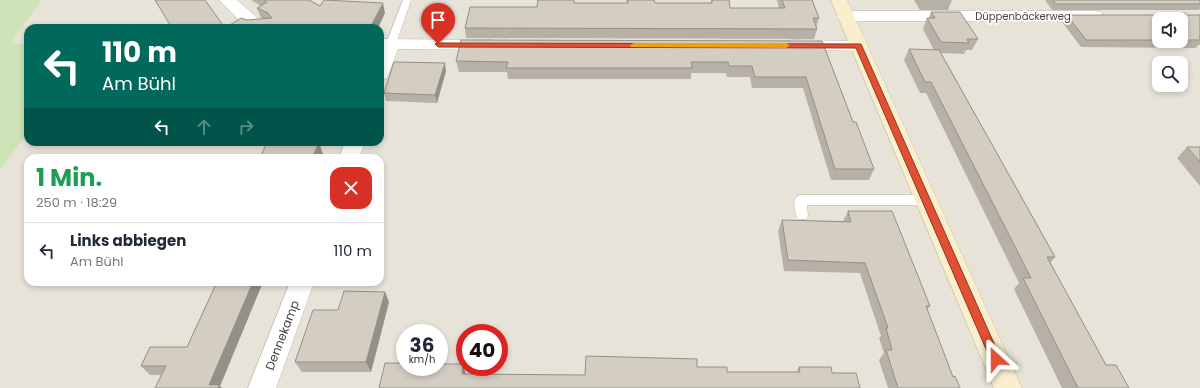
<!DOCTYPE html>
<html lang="de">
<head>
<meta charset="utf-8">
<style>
  :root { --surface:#fff; --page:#f2f2f3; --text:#1f2937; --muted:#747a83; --line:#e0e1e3 }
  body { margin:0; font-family:Poppins,sans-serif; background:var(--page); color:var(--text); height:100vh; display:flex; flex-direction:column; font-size:15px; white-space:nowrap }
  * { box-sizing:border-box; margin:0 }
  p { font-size:13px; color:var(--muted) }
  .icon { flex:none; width:22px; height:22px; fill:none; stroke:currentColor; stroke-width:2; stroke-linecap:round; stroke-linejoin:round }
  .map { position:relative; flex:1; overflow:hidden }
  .details { position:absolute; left:24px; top:154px; width:360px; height:132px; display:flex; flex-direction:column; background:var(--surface); border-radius:12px; box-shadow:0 2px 6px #0003 }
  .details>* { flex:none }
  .banner { position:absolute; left:24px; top:24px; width:360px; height:122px; border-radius:12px; box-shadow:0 2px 6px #0003; background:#00695c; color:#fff; overflow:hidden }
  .controls { position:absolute; left:1152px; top:12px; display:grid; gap:8px }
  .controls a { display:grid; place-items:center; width:36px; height:36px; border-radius:8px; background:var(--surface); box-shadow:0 2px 6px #0003; font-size:20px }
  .speed { position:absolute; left:396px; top:324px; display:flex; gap:8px; font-size:20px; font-weight:700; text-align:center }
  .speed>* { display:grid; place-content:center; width:52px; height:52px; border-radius:50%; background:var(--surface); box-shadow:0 2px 6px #0003; line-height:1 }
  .speed small { font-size:10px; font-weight:400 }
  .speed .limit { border:6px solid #d22; background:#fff; color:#111 }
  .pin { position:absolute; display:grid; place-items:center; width:34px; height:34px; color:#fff; margin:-41px -17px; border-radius:50% 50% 50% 0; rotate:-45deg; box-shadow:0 0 4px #0007 }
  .pin .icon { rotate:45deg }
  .me { position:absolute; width:44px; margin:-22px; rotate:336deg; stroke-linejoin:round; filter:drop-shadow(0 0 3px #0008) }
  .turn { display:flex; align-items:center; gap:14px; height:84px; padding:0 12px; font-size:18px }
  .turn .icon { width:52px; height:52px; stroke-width:2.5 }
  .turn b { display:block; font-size:28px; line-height:34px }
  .lanes { display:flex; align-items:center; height:38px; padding:0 12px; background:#0003; justify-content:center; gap:20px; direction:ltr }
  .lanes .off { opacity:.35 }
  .round { display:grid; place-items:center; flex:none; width:42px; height:42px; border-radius:12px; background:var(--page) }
  .headline { display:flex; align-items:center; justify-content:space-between; height:68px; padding:0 12px }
  h1 { font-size:24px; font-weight:700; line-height:30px; color:#1e9e55 }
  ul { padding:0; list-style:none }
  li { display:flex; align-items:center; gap:12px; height:56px; padding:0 12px; border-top:1px solid var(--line) }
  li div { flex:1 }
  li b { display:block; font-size:15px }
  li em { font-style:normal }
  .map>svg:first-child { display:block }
  .residential { fill:#e7e3d9; fill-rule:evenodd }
  .green { fill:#cfe3b8 }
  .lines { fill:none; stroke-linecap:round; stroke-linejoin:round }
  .lane-casing { stroke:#beb9ae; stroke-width:1 }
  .street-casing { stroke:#beb9ae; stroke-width:1 }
  .secondary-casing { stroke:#cec39f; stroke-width:1 }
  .lane { fill:#fff; fill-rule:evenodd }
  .street { fill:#fff; fill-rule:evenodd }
  .secondary { fill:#f9efcf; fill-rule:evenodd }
  .wall { fill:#b6b0a6; fill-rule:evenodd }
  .shaded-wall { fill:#949087 }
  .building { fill:#d4cdc1; stroke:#949087 }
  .route { fill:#e25033; stroke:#933421 }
  .slow { fill:#f59e0b }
  .labels { text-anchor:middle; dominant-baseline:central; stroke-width:3.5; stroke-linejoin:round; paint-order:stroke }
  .far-street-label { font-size:10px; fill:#474239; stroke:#fff }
  .street-label { font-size:12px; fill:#474239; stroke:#fff }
</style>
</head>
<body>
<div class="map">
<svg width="1200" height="388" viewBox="0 0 1200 388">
  <rect width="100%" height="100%" fill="#f4f1eb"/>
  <path class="residential" d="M42,0h1158v388h-1200v-218l28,-37v9h352v-114h-352v16l-17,-1zM1159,19h22v22h-22zM1159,63h22v22h-22zM28,158h352v124h-352zM405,333h34v34h-34zM465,333h34v34h-34z"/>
  <path class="green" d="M0,0h42l-31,43 17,1v89l-28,37z"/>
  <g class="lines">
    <g class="lane-casing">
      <path id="lane" d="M403,0h8l-15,44 -5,3 -3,-1 -2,-2z
        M800,195h126l4,2 2,3 -2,3 -4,2h-119l1,11 -2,3h-8c-3,-5 -5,-17 -2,-22z"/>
    </g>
    <g class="street-casing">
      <path id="street" d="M219,0h18l20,18 15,6 3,4h-24l-6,-2z
        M845,11h250l6,1 2,4 -2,4 -6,1h-250l-6,-1 -2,-4 2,-4z
        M380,39l111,1 6,1 3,4 -3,4 -6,1 -93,-1 -11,29 -7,2z
        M793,40l65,1 6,1 3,4 -3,4 -6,1 -71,-2 -3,-4 3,-4z
        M345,142h20l-6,16h-20z
        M290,282h24l-38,106h-28z"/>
    </g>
    <g class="secondary-casing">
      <path id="secondary" d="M831,0h16l175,388h-28z"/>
    </g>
    <use href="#lane" class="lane"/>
    <use href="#street" class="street"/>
    <use href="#secondary" class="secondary"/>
  </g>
  <path class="wall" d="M155,0h50l20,28 22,-8 16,-1 -2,-1 -4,-10 4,-2 -10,-6h58l11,6 65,7 -7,15h-206z
    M538,0h36v3h53l-1,-3h28l1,3h56v-3h18l1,8h49l-2,-8h35l7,18 -3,9 1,2 -3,10 -348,-1 -1,-10 72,-21z
    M914,0h38l-4,10h-28z
    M1045,0h155v9l-1,1h-147z
    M931,12l47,27 -6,11h-6l-2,4 -23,-1 114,204 -5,6 56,102 23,23h-67l-48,-99 5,-6 -93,-190h-6l-16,-33 5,-11 25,1 -11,-21 4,-11h2z
    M1067,15h133v30h-2l-2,3 -115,-1 -19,-25zM1159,19h22v22h-22z
    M822,41l31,81 21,47 -5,11h-38l-28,-92h-51l-2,-11h-23l-1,-4h-35v6h-183l-1,-7h-48l-3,-11z
    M446,71l-9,32 -51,-2 -2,-8z
    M1187,147h13v39l-23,-28z
    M848,211l82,95 -3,4 26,67 7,11h-72l-9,-28 5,-7 -5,-15 2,-2 -21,-63 -76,-2 -6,-40 4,-11 61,1z
    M217,282h46l-43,104 2,2h-67l6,-13h-11l-9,-9 46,-19z
    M385,292l4,10 -18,70h-69l-7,-10 43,-52z
    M697,367l30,5h70l2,-5 33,6 28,15 -394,-14 119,1z"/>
  <path class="shaded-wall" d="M383,3l2,10 -7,15h-8z
    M445,63l1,8 -9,32 -2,-8z
    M319,143l4,11 -1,4h-10z
    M253,282h10l-43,104 2,2h-10l-3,-3z
    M385,292l4,10 -18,70 -5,-10z
    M463,364l3,10h-4z"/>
  <path class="building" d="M155,0h50l20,28 16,-10 6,2 25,-2 -4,-5 -11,-5 10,-6 -3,-2h45l11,6 4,-6 59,3 -13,25h-198z
    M538,0h36v3h54v-3h26l1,3h57v-3h17l1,8h55l-3,-8h30l7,18h-6l4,11 -352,-1 5,-21h67z
    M1053,0h147v4h-144z
    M931,12h29l18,27h-11l2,4 -28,-1 -14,-24h8z
    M1166,13h19l2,2h13v22h-1l1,1v2h-19v-21h-22v21h-73l-19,-25h98z
    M461,40l361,1 31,81h3l18,47h-39l-29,-92h-51l-3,-11h-23l-1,-4h-37l1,6h-186l2,-6 -52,-1z
    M909,49l30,1 116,207h-8l59,108h10l13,23h-51l-55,-110h8l-100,-196h-6z
    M394,62l51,1 -10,32 -51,-2z
    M267,142h23l29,1 -7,15h-52z
    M1187,147h13v15z
    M848,211h44l38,95h-4l27,71 2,-1 5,12h-62l-12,-38h6l-6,-22h2l-23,-65 -77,-3 -6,-40 69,2z
    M217,282h36l-44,103h10l-1,3h-63l11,-22h-25l9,-19h37z
    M344,291l41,1 -19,70h-71l18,-52h25z
    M586,356l111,3v8h30v5h73l-1,-5h32l1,6h24l4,15h-481l6,-25h20v4h34v-3h24l-1,10 123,1z"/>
  <path class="route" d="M436,43l425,1 140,315 -1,4 -4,1 -4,-1 -136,-315 -418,-1 -3,-3z"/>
  <path class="slow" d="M634,43h152l4,2 -4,3 -155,-1 -1,-2z"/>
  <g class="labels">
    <g class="far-street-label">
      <text x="1023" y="16">Düppenbäckerweg</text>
    </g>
    <g class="street-label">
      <text transform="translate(282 335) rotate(-69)">Dennekamp</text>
    </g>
  </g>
</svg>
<div class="controls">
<a><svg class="icon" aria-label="sound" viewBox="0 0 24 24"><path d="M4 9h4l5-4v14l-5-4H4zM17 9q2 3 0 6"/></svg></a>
<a><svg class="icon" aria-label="search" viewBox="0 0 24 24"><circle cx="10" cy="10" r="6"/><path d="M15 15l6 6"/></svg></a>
</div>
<div class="speed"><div>36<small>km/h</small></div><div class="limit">40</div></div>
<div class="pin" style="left:438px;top:44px;background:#d93025"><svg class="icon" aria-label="arrive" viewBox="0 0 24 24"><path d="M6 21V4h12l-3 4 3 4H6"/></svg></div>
<svg class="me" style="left:996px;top:359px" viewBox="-20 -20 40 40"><path d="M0-17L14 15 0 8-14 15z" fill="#e25033" stroke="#fff" stroke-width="4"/></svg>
<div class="banner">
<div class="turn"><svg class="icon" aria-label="left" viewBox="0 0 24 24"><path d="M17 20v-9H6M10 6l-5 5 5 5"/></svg><div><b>110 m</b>Am Bühl</div></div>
<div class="lanes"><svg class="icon" aria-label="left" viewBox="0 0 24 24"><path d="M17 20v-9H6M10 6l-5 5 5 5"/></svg><svg class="icon off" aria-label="ahead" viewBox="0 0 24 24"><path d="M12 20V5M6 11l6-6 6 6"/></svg><svg class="icon off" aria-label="right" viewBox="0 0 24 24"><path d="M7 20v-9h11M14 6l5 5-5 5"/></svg></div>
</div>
<section class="details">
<div class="headline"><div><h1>1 Min.</h1><p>250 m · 18:29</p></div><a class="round" style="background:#d93025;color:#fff"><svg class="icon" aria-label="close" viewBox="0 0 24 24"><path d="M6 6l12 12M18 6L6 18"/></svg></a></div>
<ul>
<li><svg class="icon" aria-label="left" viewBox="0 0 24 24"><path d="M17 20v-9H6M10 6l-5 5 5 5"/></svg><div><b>Links abbiegen</b><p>Am Bühl</p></div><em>110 m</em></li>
</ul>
</section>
</div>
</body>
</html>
